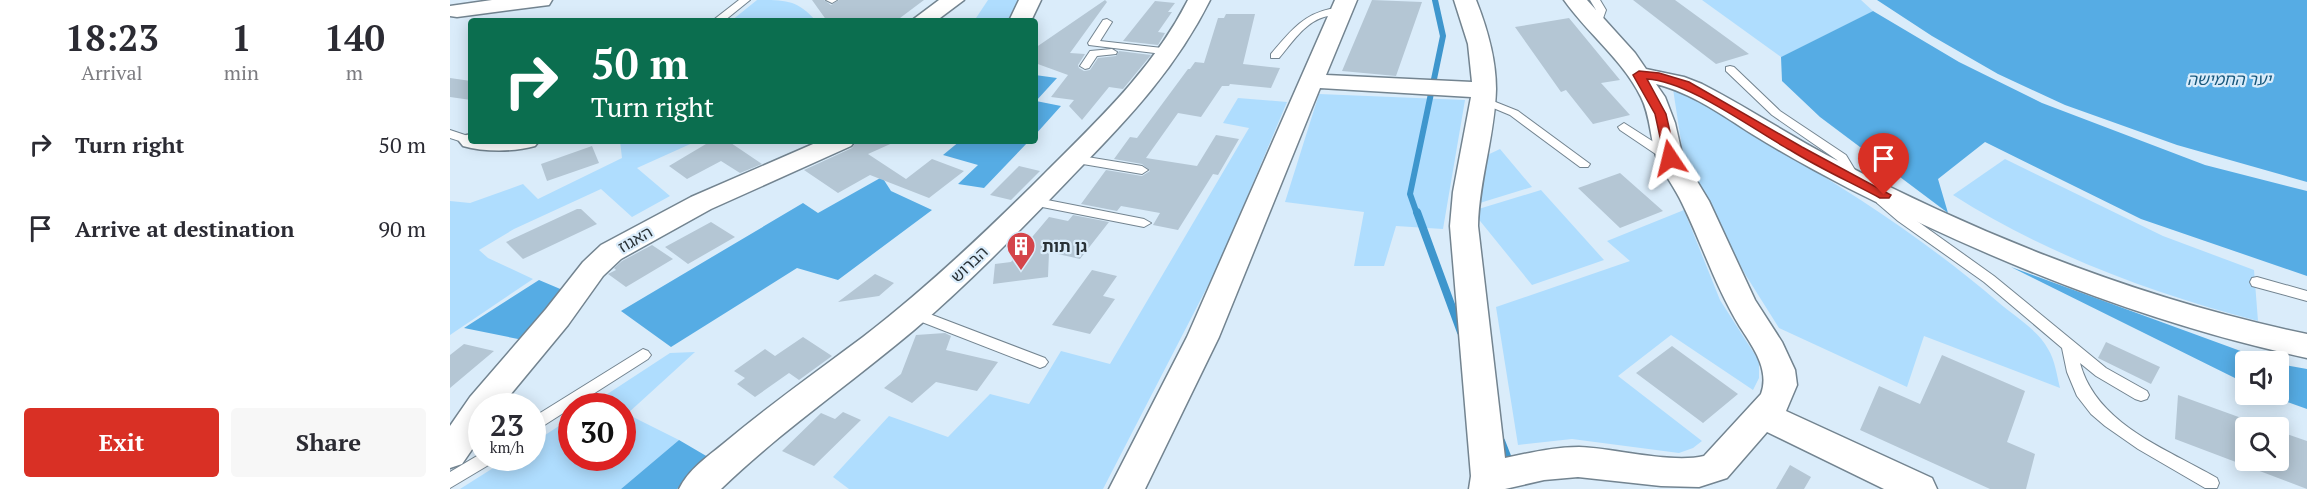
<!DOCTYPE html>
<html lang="en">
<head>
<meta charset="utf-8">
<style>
  :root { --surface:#fff; --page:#f7f7f7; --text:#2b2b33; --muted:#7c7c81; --accent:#d93025 }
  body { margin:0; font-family:"PT Serif","Noto Sans Hebrew",serif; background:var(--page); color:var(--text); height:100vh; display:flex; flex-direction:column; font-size:22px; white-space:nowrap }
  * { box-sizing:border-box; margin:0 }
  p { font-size:20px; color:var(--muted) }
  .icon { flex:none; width:33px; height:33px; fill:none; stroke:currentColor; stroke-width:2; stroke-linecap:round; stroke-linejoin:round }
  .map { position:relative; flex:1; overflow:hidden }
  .details { display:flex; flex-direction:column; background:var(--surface); width:450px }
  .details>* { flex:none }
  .banner { position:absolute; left:18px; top:18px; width:570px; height:126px; border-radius:6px; box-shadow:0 3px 15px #0003; background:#0b6e4f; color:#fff; overflow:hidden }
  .tools { position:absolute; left:1785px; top:351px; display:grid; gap:12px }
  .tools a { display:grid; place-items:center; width:54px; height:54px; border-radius:6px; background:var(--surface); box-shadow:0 3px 15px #0003; font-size:30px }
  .speed { position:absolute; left:18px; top:393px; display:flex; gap:12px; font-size:30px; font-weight:700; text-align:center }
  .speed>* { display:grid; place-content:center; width:78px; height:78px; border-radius:50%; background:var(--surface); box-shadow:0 3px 15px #0003; line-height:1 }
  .speed small { font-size:15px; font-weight:400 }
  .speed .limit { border:9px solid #d22; background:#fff; color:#111 }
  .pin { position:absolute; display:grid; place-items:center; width:51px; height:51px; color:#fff; margin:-62px -26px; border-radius:50% 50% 50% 0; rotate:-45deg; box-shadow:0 0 6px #0007 }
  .pin .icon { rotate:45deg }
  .me { position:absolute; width:66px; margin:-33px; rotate:350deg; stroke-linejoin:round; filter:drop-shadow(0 0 4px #0008) }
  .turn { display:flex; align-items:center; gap:21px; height:126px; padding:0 24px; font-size:27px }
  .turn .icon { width:78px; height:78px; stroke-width:2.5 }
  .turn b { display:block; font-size:42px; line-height:51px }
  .eta { display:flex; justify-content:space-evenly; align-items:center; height:102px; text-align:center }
  .eta b { font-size:36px; font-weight:700; line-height:42px }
  .primary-button { display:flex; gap:12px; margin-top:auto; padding:12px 24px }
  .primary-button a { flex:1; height:69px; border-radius:6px; background:var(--accent); color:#fff; font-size:24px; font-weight:700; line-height:69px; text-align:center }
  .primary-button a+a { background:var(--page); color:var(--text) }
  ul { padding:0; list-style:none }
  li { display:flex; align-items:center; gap:18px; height:84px; padding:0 24px }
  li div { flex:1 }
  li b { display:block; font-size:22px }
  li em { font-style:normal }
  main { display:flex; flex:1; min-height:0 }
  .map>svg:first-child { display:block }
  .green { fill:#afddfe }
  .forest { fill:#56ace4 }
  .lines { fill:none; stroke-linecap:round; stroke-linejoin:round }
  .stream-far1 { stroke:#3e96cd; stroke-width:6 }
  .stream { stroke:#3e96cd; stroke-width:8 }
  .building { fill:#b4c6d4 }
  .lane-casing { stroke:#738490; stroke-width:2 }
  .street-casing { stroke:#738490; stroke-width:3 }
  .lane { fill:#fff; fill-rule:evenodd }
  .street { fill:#fff; fill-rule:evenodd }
  .route { fill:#d93025; stroke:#8d1f18; stroke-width:1.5 }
  .labels { text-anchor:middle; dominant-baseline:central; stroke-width:4.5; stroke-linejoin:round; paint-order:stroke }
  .park-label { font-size:16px; font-style:italic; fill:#17587d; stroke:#daecfa }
  .street-label { font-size:16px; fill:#293136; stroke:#daecfa }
  .poi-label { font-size:16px; font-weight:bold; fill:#293136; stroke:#daecfa; text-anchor:start }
</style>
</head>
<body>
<main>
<section class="details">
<div class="eta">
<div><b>18:23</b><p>Arrival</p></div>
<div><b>1</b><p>min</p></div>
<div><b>140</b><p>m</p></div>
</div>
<ul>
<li><svg class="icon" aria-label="right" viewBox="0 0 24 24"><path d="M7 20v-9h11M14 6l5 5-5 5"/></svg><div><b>Turn right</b></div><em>50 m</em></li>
<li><svg class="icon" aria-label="arrive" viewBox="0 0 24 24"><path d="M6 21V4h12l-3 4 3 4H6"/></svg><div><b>Arrive at destination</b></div><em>90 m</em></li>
</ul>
<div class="primary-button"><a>Exit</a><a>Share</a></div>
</section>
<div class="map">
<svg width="1857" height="489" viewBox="0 0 1857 489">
  <rect width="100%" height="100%" fill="#daecfa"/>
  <path class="green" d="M307,0c29,0 41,0 59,21h-85z
    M538,0h30l-10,21h-34z
    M1252,0h159l12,11 -92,46z
    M1223,89l18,7c106,64 213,125 307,206 16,14 40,28 50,47 7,11 9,27 12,39l-136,-52 -17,51 -128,-59 -34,-54 -54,-103 -8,-17z
    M869,94l146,6 -22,129 -47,-3 -12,40h-30l10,-54 -79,-10z
    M788,98l49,4 -69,164 -115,223h-254l-16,-12 56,-61 59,21 42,-43 39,10 32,-53 49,13 139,-236 -26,-5z
    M170,141h77l-60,27 33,28 -38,21 -31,-28 -87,40 -35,21 9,8 45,21 -83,56v-134l20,2 53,-19 15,15 84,-41z
    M1050,149l32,38 -62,19 11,-48z
    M1555,159l158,77 91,34 4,51c-107,-28 -212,-67 -305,-126z
    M1091,190l63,70 -72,25 -60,-74z
    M1234,210l36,90 39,61v17l-6,12 -82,-55 -53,41 84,65 -9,7 -14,5 -107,-14 -54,6 -22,-138 134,-46 -23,-20z
    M245,352l-68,62 52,26 -58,49h-161l49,-31h23l1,-15 38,-25 1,40h50v-52h-33l81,-53z"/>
  <path class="forest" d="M1427,0h430v182l-130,-37 -112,-40 -67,-31 -66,-38z
    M1423,11l86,51 83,41 163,62 102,26v85l-166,-57 -156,-77 -47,37 10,34 -128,-96 -38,-36 -1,-24z
    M585,75l22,3 -21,23 25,5 -26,29z
    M510,141h69l-45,47 -26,-4 20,-19 -35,-10z
    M432,177l9,14 41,19 -94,70 -41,-12 -126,79 -50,-36 182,-108 15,10z
    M1561,267l257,94 -22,1 -1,21z
    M89,280l26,11 -42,49 -59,-12z
    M1829,364l28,5v40l-39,-14 10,-1z
    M229,440l29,17 -31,32h-56z"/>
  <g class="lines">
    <path class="stream-far1" d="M967,214l-7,-20 33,-158 -8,-36"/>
    <path class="stream" d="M967,212l44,120
      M1051,441l9,23"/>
  </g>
  <path class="building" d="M362,0h12l7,5 8,-5h85l-28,21h-69z
    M655,0l2,2 -37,51 15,1 -7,11 1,3 5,3 6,-1 8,-12 18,-2 3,-5 32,4 -28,34 -14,-2 -27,33 -13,-14 5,-6 -23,-3 17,-22 -33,-12v-15z
    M922,0l50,2 -26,74 -54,-5z
    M1183,0h42l74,54 -33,10z
    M705,1l20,2 -7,9h4l-14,20 7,1 -7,12 -35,-4z
    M776,14h29l-12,50 37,4 -9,20 -41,-4 -1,2h-7l-21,31 -23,-4 -32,45 51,8 19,-31 23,4 -21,36 -5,-1 -35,56 -25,-5 7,-12 -39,-7 -4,5 -36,-7 25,-34 36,6 8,-5 -8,-7 -28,-5 16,-22 7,1 51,-69h2l5,-7 9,1 14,-45h6z
    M1119,18l51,62 -19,3 29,32 -37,9 -27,-34 -5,2 -46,-65z
    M0,78l21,3v19l-21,-3z
    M261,141h17l34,23 -22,9 -19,-12 -34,18 -18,-13z
    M407,141h40l-29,13 38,25 26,-20 32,12 -35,27 -59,-23 -32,18 -34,-23 48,-22z
    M142,146l7,17 -52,18 -6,-17z
    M569,166l21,5 -29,29 -21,-5z
    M1170,173l43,38 -43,17 -42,-40z
    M127,209h4l16,15 -74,35 -17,-17z
    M623,215l36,7 -29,37 -31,-7 -1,25 -55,7 2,-20 16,-2 38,-45 19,4z
    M261,222l24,15 -47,27 -23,-17z
    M202,245l21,14 -47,28 -18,-13 8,-4 -2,-2 8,-7z
    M642,270l25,6 -14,20 12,3 -25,35 -38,-9z
    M425,274l19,9 -15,13 -41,6z
    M495,333l6,3 -5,14 52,12 -21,29 -41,-9 -24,21 -28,-15 17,-14 15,-39z
    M353,337l29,19 -33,24 -10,-7 -34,24 -18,-13 8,-6 -11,-7 31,-22 10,7z
    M1656,342l54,25 -9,17 -53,-26z
    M14,344l30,7 -44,37v-33z
    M1222,346l66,48 -35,29 -67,-50z
    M1492,355l83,36 -18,51 28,12 -9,35h-36l-130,-59 19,-44 41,18z
    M1728,395l91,33h-23v32h32v-29l29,10v48l-132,-50z
    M393,412l18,8 -47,46 -32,-15 39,-38 14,6z
    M1340,465l21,12 -7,12h-28z"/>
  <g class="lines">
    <g class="lane-casing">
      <path id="lane" d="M289,0h11l-26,21h-12z
        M376,0h11l-5,3z
        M1140,0h10l6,10 -5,14 -4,1 -5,-3 4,-12z
        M880,9h12l5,3c-6,5 -15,2 -23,5 -20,6 -32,26 -45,41h-8v-4c18,-21 31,-39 59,-45z
        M657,19l5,3 -12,19 71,8 5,3 -5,3 -82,-10 -1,-2 15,-23z
        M662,49l5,3 -1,2 -19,2 -8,12 -4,1 -5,-3 10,-15z
        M1280,66l4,1 46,44 66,44 15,25 -2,3h-8l-14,-23 -65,-45 -46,-44v-4z
        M1033,97l35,14 72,53 -2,3h-8l-70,-52 -31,-13 -2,-2z
        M1174,123l47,30 2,3 -2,3h-8l-43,-29 -2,-3z
        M0,130l21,7v4h7l-6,4 -22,-7z
        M625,155l67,11 6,4 -6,4 -71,-12 -2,-3 2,-3z
        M1432,196l112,80 112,92 41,23 2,4 -2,4 -6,2 -6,-2 -39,-23 -16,-13c16,61 87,86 137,115l2,5 -2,5h-12l-67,-39 -33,-23 -14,-12 -14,-18 -10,-24 -5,-24 -78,-66 -86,-61 -21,-18 -1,-3z
        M582,197l112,22 7,4 -7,4 -117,-23 -1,-3z
        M1807,277l50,14v10l-55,-15 -2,-4 2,-4z
        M464,308l131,50 3,4 -3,4 -5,2 -5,-2 -126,-49 -2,-4 2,-4z
        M193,349l5,2 3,4 -3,4 -116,74v-15z
        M32,453v5h12l-2,5 -42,25v-16z"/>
    </g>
    <g class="street-casing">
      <path id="street" d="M42,0h60l-3,5 -8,1 -84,11 -7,-1v-10z
        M489,0h25l-28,21h-25z
        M569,0h22l-10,21h-22z
        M738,0h22c-33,66 -79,116 -130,168 -54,56 -107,112 -166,162 -64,54 -133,101 -193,159h-42c9,-19 28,-32 44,-45 45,-38 93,-72 140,-107 65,-50 124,-106 182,-164 54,-54 108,-104 143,-173z
        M885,0h22l-31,75 146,7 -4,-38 -14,-44h22c11,28 20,58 20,89 -1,46 -17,91 -18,137l27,232c24,-5 49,-11 74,-11 35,1 92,17 125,9l57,-62c9,-24 -8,-47 -21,-67 -24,-39 -38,-83 -58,-124 -7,-15 -18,-29 -25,-44 -7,-20 -6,-42 -16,-62 -19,-38 -53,-63 -77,-97h23l48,53 11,16 38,8 18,7c47,24 91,54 138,78 149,77 303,138 467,172v24c-162,-35 -312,-96 -459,-170 -33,-17 -65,-35 -96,-54 -30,-19 -60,-41 -96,-50l9,13 10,26 8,35 26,43 46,99 27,42 13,28 2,15 -11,26 146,67 5,11h-53l-117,-57 -40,46 -28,9 -38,-1 -83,-9 -34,3 -39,9h-36l2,-13 -21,-250 3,-34 18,-95 -151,-9 -101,249 -74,152h-36l78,-152z
        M21,134v7h68l-4,5c-21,6 -51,6 -72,0l-4,-5 4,-5z
        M370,141h35l-4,5 -140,63 -90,50 -18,17 -35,49 -67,81h-19v29l-20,29 -12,4v-42l20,-29 76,-88 37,-47 18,-17 90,-48z"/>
    </g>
    <use href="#lane" class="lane"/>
    <use href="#street" class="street"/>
  </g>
  <path class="route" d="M1189,71l20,2 30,9 113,65 89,48 -2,3h-9c-30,-16 -61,-30 -90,-48 -38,-21 -102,-69 -143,-71l19,35 10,44 -2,2h-9l-10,-46 -22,-39z"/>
  <defs>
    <g id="building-pin" transform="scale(1.5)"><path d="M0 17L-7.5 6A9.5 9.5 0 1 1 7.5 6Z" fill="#d4444a" stroke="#daecfa"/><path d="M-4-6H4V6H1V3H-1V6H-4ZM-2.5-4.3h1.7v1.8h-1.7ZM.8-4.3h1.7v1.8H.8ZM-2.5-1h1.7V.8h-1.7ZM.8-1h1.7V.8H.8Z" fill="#fff"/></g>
  </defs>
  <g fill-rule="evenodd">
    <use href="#building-pin" x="571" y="246"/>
  </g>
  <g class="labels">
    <g class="park-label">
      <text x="1779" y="79">יער החמישה</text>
    </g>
    <g class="street-label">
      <text transform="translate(185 239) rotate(-30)">האגוז</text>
      <text transform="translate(519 264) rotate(-44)">הברוש</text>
    </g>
    <g class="poi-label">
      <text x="592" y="246">גן תות</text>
    </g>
  </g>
</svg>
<div class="tools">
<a><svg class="icon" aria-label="sound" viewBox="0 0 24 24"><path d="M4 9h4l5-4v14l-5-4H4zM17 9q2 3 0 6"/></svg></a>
<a><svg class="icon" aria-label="search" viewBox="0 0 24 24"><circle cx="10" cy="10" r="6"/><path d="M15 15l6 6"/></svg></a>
</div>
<div class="speed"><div>23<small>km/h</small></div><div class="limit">30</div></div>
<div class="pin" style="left:1434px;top:195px;background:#d93025"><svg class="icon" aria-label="arrive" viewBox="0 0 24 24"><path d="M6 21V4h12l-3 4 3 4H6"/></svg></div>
<svg class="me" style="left:1220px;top:158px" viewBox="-20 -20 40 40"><path d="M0-17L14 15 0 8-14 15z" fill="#d93025" stroke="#fff" stroke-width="4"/></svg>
<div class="banner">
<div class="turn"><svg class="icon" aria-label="right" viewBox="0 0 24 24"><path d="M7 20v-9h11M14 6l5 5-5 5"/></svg><div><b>50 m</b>Turn right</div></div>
</div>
</div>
</main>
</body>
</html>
